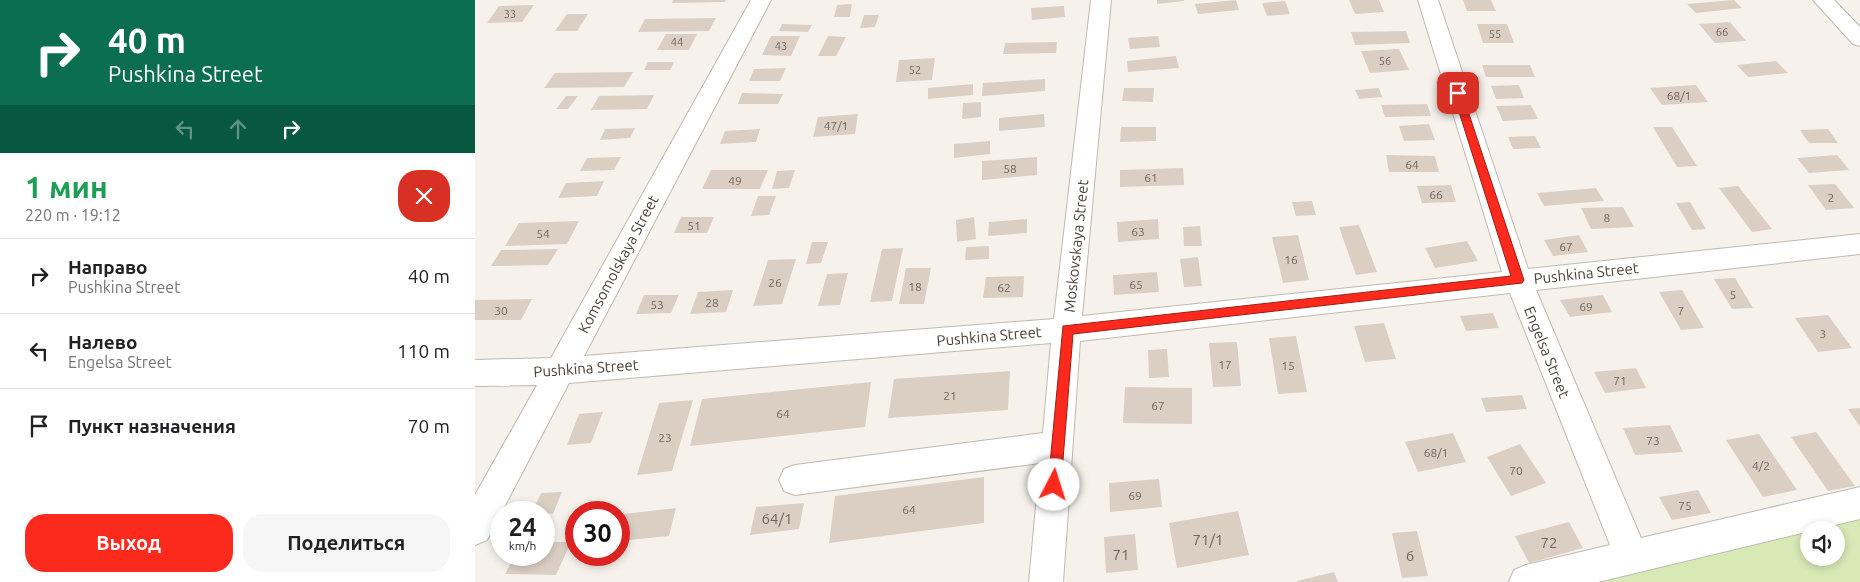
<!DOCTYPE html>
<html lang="ru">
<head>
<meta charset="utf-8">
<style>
  :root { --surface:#fff; --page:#f6f6f6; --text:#202124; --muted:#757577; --line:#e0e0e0; --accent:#fb2a1d }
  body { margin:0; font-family:Ubuntu,sans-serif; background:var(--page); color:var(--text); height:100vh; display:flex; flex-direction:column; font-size:19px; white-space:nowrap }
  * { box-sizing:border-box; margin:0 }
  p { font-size:16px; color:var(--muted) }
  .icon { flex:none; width:28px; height:28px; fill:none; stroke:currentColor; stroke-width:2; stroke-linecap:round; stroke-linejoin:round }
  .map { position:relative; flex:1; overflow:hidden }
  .side { display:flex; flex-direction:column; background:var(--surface); width:475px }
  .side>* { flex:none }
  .hud { background:#0b6e4f; color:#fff; overflow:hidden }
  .tools { position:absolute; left:1325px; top:521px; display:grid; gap:10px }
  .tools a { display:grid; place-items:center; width:45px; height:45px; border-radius:50%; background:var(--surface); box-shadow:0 2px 8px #0003; font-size:25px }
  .speed { position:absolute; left:15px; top:501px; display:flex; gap:10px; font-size:25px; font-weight:700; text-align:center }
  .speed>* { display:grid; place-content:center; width:65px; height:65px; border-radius:50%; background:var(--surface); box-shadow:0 2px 8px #0003; line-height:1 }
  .speed small { font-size:12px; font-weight:400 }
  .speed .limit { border:8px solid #d22; background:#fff; color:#111 }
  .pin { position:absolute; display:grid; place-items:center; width:42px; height:42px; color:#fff; margin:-21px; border-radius:10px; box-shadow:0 2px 8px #0006 }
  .me { position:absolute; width:55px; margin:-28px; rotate:5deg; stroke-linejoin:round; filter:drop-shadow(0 0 4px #0008) }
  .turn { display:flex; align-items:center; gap:18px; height:105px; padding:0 25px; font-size:22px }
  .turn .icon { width:65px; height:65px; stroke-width:2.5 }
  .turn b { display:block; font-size:35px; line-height:42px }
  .lanes { display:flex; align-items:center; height:48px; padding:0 25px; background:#0003; justify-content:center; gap:25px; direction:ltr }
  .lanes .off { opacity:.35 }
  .round { display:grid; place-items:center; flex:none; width:52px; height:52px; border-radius:20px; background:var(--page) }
  .headline { display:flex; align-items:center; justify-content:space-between; height:85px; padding:0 25px }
  h1 { font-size:30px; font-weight:700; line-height:38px; color:#1e9e55 }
  .button { display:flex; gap:10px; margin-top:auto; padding:10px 25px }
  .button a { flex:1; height:58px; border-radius:20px; background:var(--accent); color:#fff; font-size:20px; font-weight:700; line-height:58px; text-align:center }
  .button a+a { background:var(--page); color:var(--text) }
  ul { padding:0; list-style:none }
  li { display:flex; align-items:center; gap:15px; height:75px; padding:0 25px; border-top:1px solid var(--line) }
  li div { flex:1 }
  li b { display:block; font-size:19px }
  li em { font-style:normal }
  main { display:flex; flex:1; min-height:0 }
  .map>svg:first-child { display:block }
  .green { fill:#d7e9b5 }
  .building { fill:#dbcfc4 }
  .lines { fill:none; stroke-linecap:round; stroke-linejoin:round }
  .minor-casing { stroke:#c1b8ae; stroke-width:2 }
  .minor { fill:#fff; fill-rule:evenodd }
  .route { fill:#fb2a1d; stroke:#a31b13 }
  .labels { text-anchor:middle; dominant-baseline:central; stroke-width:5; stroke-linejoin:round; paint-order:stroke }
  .far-number-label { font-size:11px; fill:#6e655c }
  .number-label { font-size:12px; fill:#6e655c }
  .street-label { font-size:15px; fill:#4a4239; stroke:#fff }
  .near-number-label { font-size:15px; fill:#6e655c }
</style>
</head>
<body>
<main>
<section class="side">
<div class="hud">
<div class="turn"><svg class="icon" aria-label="right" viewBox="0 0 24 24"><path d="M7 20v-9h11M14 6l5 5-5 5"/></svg><div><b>40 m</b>Pushkina Street</div></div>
<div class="lanes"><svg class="icon off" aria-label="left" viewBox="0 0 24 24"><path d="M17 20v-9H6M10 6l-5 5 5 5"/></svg><svg class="icon off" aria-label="ahead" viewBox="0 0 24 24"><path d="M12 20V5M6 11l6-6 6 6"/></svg><svg class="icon" aria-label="right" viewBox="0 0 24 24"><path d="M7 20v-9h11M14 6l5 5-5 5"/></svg></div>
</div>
<div class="headline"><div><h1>1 мин</h1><p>220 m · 19:12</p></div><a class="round" style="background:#d93025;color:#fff"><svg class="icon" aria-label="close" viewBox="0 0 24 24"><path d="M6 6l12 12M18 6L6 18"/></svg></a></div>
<ul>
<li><svg class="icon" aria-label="right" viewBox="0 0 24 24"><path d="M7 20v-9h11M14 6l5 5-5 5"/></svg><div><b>Направо</b><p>Pushkina Street</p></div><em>40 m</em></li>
<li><svg class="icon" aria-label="left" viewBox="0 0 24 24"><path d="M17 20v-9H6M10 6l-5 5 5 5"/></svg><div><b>Налево</b><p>Engelsa Street</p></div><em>110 m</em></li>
<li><svg class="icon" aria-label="arrive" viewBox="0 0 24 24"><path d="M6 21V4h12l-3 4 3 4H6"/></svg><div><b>Пункт назначения</b></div><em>70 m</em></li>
</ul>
<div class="button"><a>Выход</a><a>Поделиться</a></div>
</section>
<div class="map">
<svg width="1385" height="582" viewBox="0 0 1385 582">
  <rect width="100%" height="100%" fill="#f6f2eb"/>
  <path class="green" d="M1385,519v63h-265l214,-51v27h27v-28h-22z"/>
  <path class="building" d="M198,0h53l-1,2 -53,1z
    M682,0h27v1l-27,3z
    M761,0l3,10 -41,4 -3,-10z
    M874,0h30l5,12 -29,2z
    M988,0h28l5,11h-29z
    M1259,0l8,8 -46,5 -9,-9z
    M810,1l5,13 -23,2 -5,-13z
    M377,4l-2,13h-16l3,-12z
    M59,5l-12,17 -35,1 12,-17z
    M589,6l1,11 -33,3 -1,-12z
    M92,14h21l-11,17h-22z
    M389,15h15l-4,12 -15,1z
    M241,18l-7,13 -71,1 7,-13z
    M1255,22l16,19 -31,2 -16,-19z
    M307,24l30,1 -4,7 -29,-1z
    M1002,24h30l7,19h-31z
    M931,31l4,12 -55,2 -4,-13z
    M191,34h31l-8,16h-32z
    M296,36h29l-9,20 -29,-1z
    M353,36l18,1 -10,19h-18z
    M683,36l2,11 -30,2 -2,-11z
    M582,42l-1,11 -53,1 2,-11z
    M924,49l10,21 -39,3 -9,-22z
    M701,56l3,12 -51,4 -1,-11z
    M460,58l-3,22 -36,2 3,-22z
    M1301,61l12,12 -40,4 -11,-12z
    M173,62h26l-4,8h-26z
    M1007,65h48l5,12h-49z
    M311,68l-6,13h-31l5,-12z
    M158,72l-9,15 -80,1 11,-15z
    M570,79v12l-63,5 1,-13z
    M498,84v11l-45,4v-11z
    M1044,85l5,13 -28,1 -5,-13z
    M1221,85l12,17 -46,3 -12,-17z
    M649,88h30l-1,14 -31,-1z
    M904,88l3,9 -23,2 -4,-9z
    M267,93l41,1 -5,10h-40z
    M179,95l-7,14 -56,1 8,-14z
    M91,96h12l-10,13h-12z
    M506,102v15l-19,2 1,-16z
    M952,104l4,12 -46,1 -4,-12z
    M1056,105l7,14 -35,2 -7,-15z
    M383,114l-3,20 -42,3 5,-20z
    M569,114l1,13 -46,4v-13z
    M954,124l6,16 -31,1 -5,-15z
    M646,127h35v14l-36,1z
    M1178,127h19l25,39 -20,1z
    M160,128l-5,10 -30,2 5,-11z
    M285,129l-4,13 -36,2 5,-13z
    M1353,129l10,14h-29l-9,-13z
    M1060,136l6,12 -28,1 -5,-12z
    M515,141v13l-36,4v-14z
    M911,155l49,1 4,16h-50z
    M1362,155l12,15 -40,3 -12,-15z
    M146,157l-7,13 -34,1 7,-13z
    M562,157v18l-55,5v-19z
    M708,168l1,17 -64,2v-17z
    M236,170h57l-8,19h-58z
    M320,170l-6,18 -17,1 5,-18z
    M129,181l-7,15 -39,2 8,-15z
    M1360,184l19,24 -28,2 -18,-25z
    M976,185l5,17 -34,1 -5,-17z
    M1263,186l34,43 -20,3 -33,-44z
    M1121,188l8,13 -60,5 -7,-13z
    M283,196h18l-7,19 -18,1z
    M837,201l4,14 -20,1 -4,-14z
    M1215,202l16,27 -14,1 -16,-27z
    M1148,207l11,20 -43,2 -10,-21z
    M206,217h33l-7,16h-33z
    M499,217l2,22 -19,3 -1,-22z
    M552,219v14l-39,3 1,-14z
    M683,219l1,20 -41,3 -1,-20z
    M104,221l-12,23 -62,2 14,-23z
    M884,225l18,47 -21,3 -17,-48z
    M725,226l2,20h-18l-1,-19z
    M823,235l11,45 -26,3 -11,-46z
    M1104,235l9,17 -35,4 -9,-16z
    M992,241l11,20 -43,7 -10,-20z
    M337,242h16l-7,21 -15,1z
    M514,246v13l-24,1 1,-13z
    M428,248l-11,53 -22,1 12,-53z
    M83,249l-10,16 -57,1 10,-16z
    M723,257l4,29 -18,1 -4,-28z
    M321,259l-14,45 -29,2 15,-46z
    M431,268h25l-7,36h-25z
    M682,272l2,20 -45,3 -1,-20z
    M373,273l-8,32 -22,1 9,-32z
    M549,276l-1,21 -40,1 3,-21z
    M1260,278l18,30 -21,1 -18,-30z
    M258,290l-7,22 -36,2 8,-22z
    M1207,290l22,38 -23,2 -22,-38z
    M169,295h35l-8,18 -35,1z
    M1128,295l9,17 -42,5 -10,-17z
    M57,299l-11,21h-46v-20z
    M1018,313l6,15 -33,3 -6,-15z
    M1353,315l24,33 -34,4 -23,-34z
    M909,323l12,36 -31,3 -11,-36z
    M821,336l11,56 -29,2 -9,-56z
    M762,342l4,44 -28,1 -4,-44z
    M692,349l2,28 -20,1 -1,-28z
    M1161,368l10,20 -41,5 -11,-21z
    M535,371l-2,39 -120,8 6,-39z
    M396,382l-6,45 -175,19 12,-47z
    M650,387l67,1v36l-69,-1z
    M1047,395l5,14 -41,3 -5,-14z
    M218,400l-21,71 -35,4 22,-72z
    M1385,408v19l-12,-18z
    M128,412l-12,31 -24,2 12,-31z
    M1195,425l13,27 -48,3 -12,-27z
    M1341,432l39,54 -27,5 -37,-54z
    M978,433l13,29 -48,10 -13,-30z
    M1284,434l38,56 -34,7 -37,-57z
    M1045,444l26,39 -35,13 -24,-39z
    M509,477v46l-155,20 6,-47z
    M684,479l3,28 -52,5 -1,-29z
    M1223,490l13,23 -39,7 -13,-23z
    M87,492l-9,22 -21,-2 9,-19z
    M329,503l-5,26 -49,6 6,-28z
    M201,508l-7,28 -50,5v-11l5,-16z
    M763,511l11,44 -72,13 -8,-45z
    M1094,522l14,26 -54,15 -14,-27z
    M942,531l11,45 -26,2 -10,-45z
    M660,534l3,36 -32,3 -2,-36z
    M69,542h27l-15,33 -51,-1 10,-19h29z
    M859,572l4,10h-41v-1z"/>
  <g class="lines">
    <g class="minor-casing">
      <path id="minor" d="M276,0h20l-187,356 470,-37 37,-319h20l-29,316 420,-44 -84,-272h20l90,269 332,-35v20l-324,36 105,248 219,-51v32l-262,63h-89l5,-12 12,-5 84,-20 -100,-252 -430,48 -17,241h-34l11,-119 -245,32 -11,-4 -5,-11 5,-11 11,-4 248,-32 8,-90 -482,40 -82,157 -12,5v-50l62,-110 -62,1v-26l76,-2z
        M1338,0h21l26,27v19l-7,-2z"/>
    </g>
    <use href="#minor" class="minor"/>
  </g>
  <path class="route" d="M983,90l4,3 62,187 -2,3 -449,51 -12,151 -2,4 -5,2 -4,-2 -2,-4 15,-159 448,-50 -58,-183z"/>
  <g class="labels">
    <g class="far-number-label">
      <text x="35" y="14">33</text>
      <text x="1247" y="32">66</text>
      <text x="1020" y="34">55</text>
      <text x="202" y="42">44</text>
      <text x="306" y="46">43</text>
      <text x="910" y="61">56</text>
      <text x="440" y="70">52</text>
    </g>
    <g class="number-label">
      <text x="1204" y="95">68/1</text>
      <text x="361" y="125">47/1</text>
      <text x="937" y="164">64</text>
      <text x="535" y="168">58</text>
      <text x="676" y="177">61</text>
      <text x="260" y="180">49</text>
      <text x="961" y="194">66</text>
      <text x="1356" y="197">2</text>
      <text x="1132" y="217">8</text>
      <text x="219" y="225">51</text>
      <text x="663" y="231">63</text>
      <text x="68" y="233">54</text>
      <text x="1091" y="246">67</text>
      <text x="816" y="259">16</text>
      <text x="300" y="282">26</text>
      <text x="661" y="284">65</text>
      <text x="440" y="286">18</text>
      <text x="529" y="287">62</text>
      <text x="1258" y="294">5</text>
      <text x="237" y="302">28</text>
      <text x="182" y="304">53</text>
      <text x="1111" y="306">69</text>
      <text x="26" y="310">30</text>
      <text x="1206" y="310">7</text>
      <text x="1348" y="333">3</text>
      <text x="750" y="364">17</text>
      <text x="813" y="365">15</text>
      <text x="1145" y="380">71</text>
      <text x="475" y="395">21</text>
      <text x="683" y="405">67</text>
      <text x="308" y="413">64</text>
      <text x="190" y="437">23</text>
      <text x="1178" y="440">73</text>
      <text x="961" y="452">68/1</text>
      <text x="1286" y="465">4/2</text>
      <text x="1041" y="470">70</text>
      <text x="660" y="495">69</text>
      <text x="1210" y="505">75</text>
      <text x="434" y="509">64</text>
    </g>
    <g class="street-label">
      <text transform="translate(601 246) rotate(-84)">Moskovskaya Street</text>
      <text transform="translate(143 264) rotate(-62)">Komsomolskaya Street</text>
      <text transform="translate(1111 273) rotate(-6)">Pushkina Street</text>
      <text transform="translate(514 336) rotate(-5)">Pushkina Street</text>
      <text transform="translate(1072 352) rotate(68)">Engelsa Street</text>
      <text transform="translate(111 368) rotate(-4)">Pushkina Street</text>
    </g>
    <g class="near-number-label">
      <text x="302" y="518">64/1</text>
      <text x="733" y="539">71/1</text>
      <text x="1074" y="542">72</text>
      <text x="646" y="554">71</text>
      <text x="935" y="555">6</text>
    </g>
  </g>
</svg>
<div class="tools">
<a><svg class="icon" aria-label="sound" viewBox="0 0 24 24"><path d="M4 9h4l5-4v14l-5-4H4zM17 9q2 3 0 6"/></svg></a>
</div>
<div class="speed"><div>24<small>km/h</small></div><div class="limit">30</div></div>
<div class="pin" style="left:983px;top:93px;background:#d93025"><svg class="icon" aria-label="arrive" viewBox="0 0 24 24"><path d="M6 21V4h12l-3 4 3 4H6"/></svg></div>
<svg class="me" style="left:579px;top:485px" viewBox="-20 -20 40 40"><circle r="19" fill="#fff"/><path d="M0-13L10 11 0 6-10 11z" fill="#fb2a1d"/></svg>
</div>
</main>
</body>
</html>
